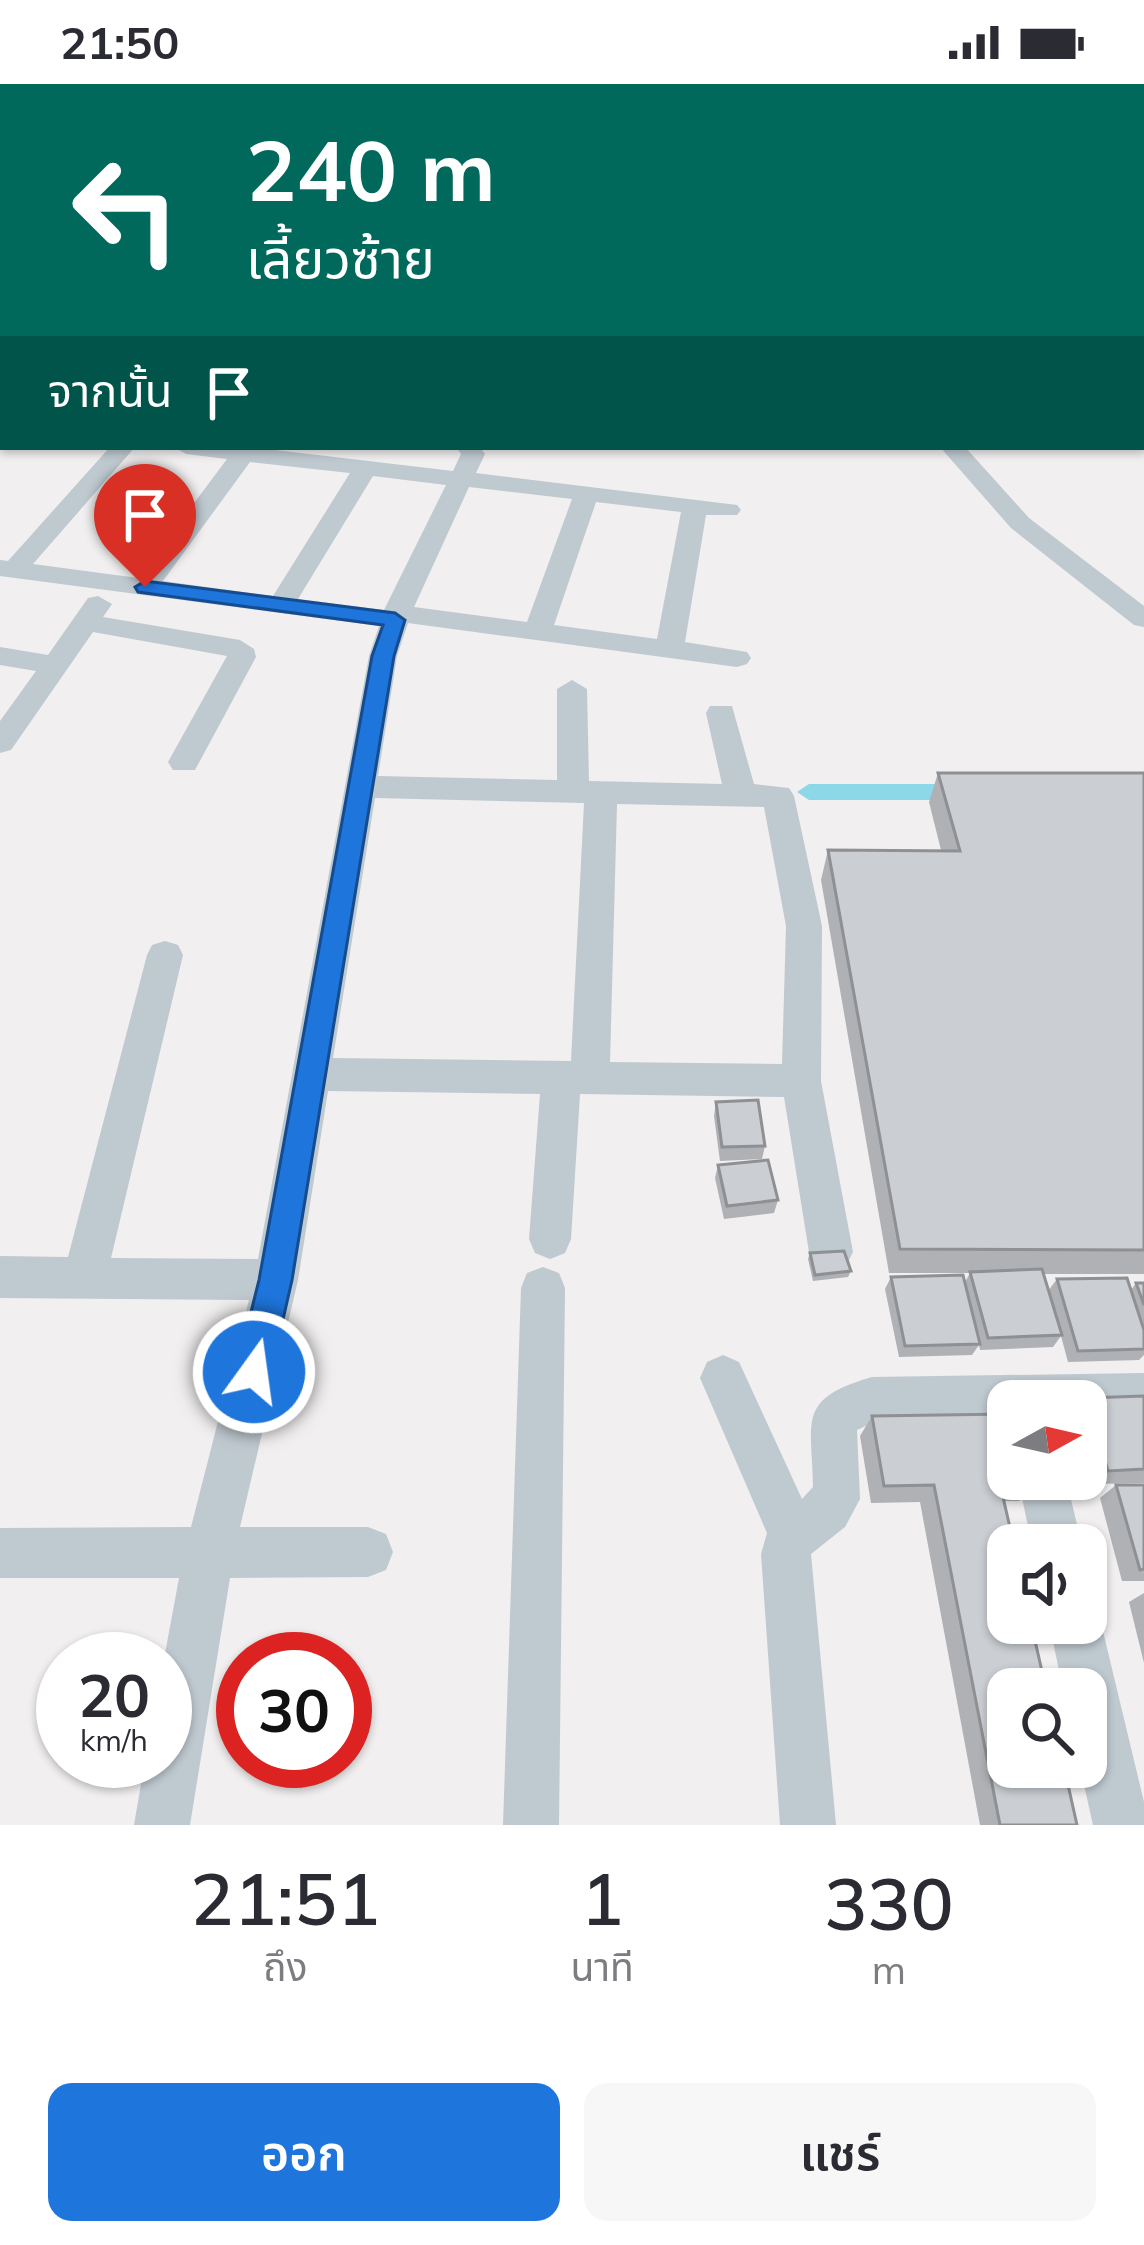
<!DOCTYPE html>
<html lang="th">
<head>
<meta charset="utf-8">
<style>
  :root { --surface:#fff; --page:#f7f7f7; --text:#2b2b33; --muted:#7c7c81; --accent:#1e75dc }
  body { margin:0; font-family:Mulish,"Noto Sans Thai",sans-serif; background:var(--page); color:var(--text); height:100vh; display:flex; flex-direction:column; font-size:45px; white-space:nowrap }
  * { box-sizing:border-box; margin:0 }
  p { font-size:39px; color:var(--muted) }
  .icon { flex:none; width:66px; height:66px; fill:none; stroke:currentColor; stroke-width:2; stroke-linecap:round; stroke-linejoin:round }
  .map { position:relative; height:1741px; overflow:hidden }
  .panel { display:flex; flex-direction:column; background:var(--surface); flex:1 }
  .panel>* { flex:none }
  .top-card { position:absolute; left:0px; top:0px; width:1146px; height:366px; box-shadow:0 3px 9px #0004; background:#00695c; color:#fff; overflow:hidden }
  .needle { width:78px; rotate:82deg }
  .tools { position:absolute; left:987px; top:1296px; display:grid; gap:24px }
  .tools a { display:grid; place-items:center; width:120px; height:120px; border-radius:24px; background:var(--surface); box-shadow:0 3px 9px #0004; font-size:60px }
  .speed { position:absolute; left:36px; top:1548px; display:flex; gap:24px; font-size:60px; font-weight:700; text-align:center }
  .speed>* { display:grid; place-content:center; width:156px; height:156px; border-radius:50%; background:var(--surface); box-shadow:0 3px 9px #0004; line-height:1 }
  .speed small { font-size:30px; font-weight:400 }
  .speed .limit { border:18px solid #d22; background:#fff; color:#111 }
  .pin { position:absolute; display:grid; place-items:center; width:102px; height:102px; color:#fff; margin:-123px -51px; border-radius:50% 50% 50% 0; rotate:-45deg; box-shadow:0 0 12px #0007 }
  .pin .icon { rotate:45deg }
  .me { position:absolute; width:132px; margin:-66px; rotate:14deg; stroke-linejoin:round; filter:drop-shadow(0 0 9px #0008) }
  .turn { display:flex; align-items:center; gap:42px; height:252px; padding:0 48px; font-size:54px }
  .turn .icon { width:156px; height:156px; stroke-width:2.5 }
  .turn b { display:block; font-size:84px; line-height:102px }
  .then { display:flex; align-items:center; height:114px; padding:0 48px; background:#0003; gap:24px; font-size:45px }
  .eta { display:flex; justify-content:space-evenly; align-items:center; height:204px; text-align:center }
  .eta b { font-size:72px; font-weight:600; line-height:84px }
  .action { display:flex; gap:24px; margin-top:auto; padding:24px 48px }
  .action a { flex:1; height:138px; border-radius:24px; background:var(--accent); color:#fff; font-size:48px; font-weight:600; line-height:138px; text-align:center }
  .action a+a { background:var(--page); color:var(--text) }
  .status { display:flex; justify-content:space-between; align-items:center; height:84px; padding:0 60px; background:var(--surface); direction:ltr }
  .status svg { height:33px; fill:currentColor }
  .map>svg:first-child { display:block }
  .lines { fill:none; stroke-linecap:round; stroke-linejoin:round }
  .canal { fill:#8cd8e9; fill-rule:evenodd }
  .minor { fill:#bfc9d0; fill-rule:evenodd }
  .highway { fill:#87a2bc; fill-rule:evenodd }
  .wall { fill:#afb1b5 }
  .building { fill:#cbced3; stroke:#8e9094; stroke-width:3 }
  .route { fill:#1e75dc; stroke:#144c8f; stroke-width:3 }
</style>
</head>
<body>
<div class="status"><b>21:50</b><svg viewBox="0 0 49 12"><path d="M0 12V9h3v3zM5 12V6h3v6zM10 12V3h3v9zM15 12V0h3v12zM26 1h20v11H26zM47 4h2v5h-2z"/></svg></div>
<div class="map">
<svg width="1144" height="1741" viewBox="0 0 1144 1741">
  <rect width="100%" height="100%" fill="#f1efef"/>
  <g class="lines">
    <path class="canal" d="M809,700h157l12,8 -12,8h-157l-12,-8z"/>
    <path class="minor" d="M0,0l10,3 -10,5z
      M61,0h17l-20,3z
      M342,0h16l-18,3z
      M451,0h22l3,3h-22z
      M519,0h16v3h-16z
      M628,0h105l2,2 -104,1z
      M910,0h17l3,3h-17z
      M1021,0h16l1,3h-16z
      M1110,0h16l2,3h-16z
      M1143,26l1,1v11l-1,-1z
      M3,59v10l-3,1v-10z
      M1143,71h1v10h-1z
      M3,94v16h-3v-15z
      M1143,114h1v10h-1z
      M1143,154h1v12h-1z
      M1143,194h1v12h-1z
      M3,340v16l-3,1v-16z
      M1143,352l1,14 -9,-2 8,-1z
      M110,363h25l-102,117 105,14 89,-119 -41,-5 -12,-7h75l204,24 8,-17 -5,-7h24l5,7 -9,19 261,32 4,5 -4,5h-31l-21,127 62,10 4,6 -4,6 -10,3 -329,-44 -11,33 -19,120 179,4v-91l15,-9 15,9 2,92 133,3 -16,-71 4,-7h22l22,78 35,4 5,8 28,130 -1,155 32,171 -7,14 -15,6 -15,-6 -7,-14 -25,-155 -204,-3 -9,145 -6,14 -15,6 -15,-6 -6,-14 11,-145 -212,-3 -30,189 -58,247h128l18,7 7,18 -7,18 -18,7 -138,1 -40,247h-56l11,-64h20l-1,-102 15,-81h-179v-50l191,-1 58,-227 -249,-2v-42l68,1 79,-302 5,-10 13,-4 13,4 5,10 -72,303 147,1 111,-603 10,-30 -379,-50v-16l8,1zM250,378l100,11 -77,123 -110,-15zM373,392l73,9 -62,125 -86,-11zM469,403l103,12 -45,123 -113,-15zM596,418l85,10 -24,127 -103,-14zM375,714l209,5 -13,258 -238,-3zM617,720l147,3 22,119 -4,138 -172,-2z
      M940,363h25l64,71 115,88v21l-10,-2 -123,-97z
      M98,512l14,8 -9,13 137,23 14,9 2,8 -61,113h-22l-5,-8 59,-106 -134,-24 -82,118 -11,3v-32l36,-50 -36,-6v-18l48,8 40,-57z
      M543,1183l16,6 6,15 -6,537h-56l18,-537 6,-15z
      M723,1271l16,7 63,137 11,-12c-1,-67 -17,-88 59,-110l272,-4v46l-58,1v-19h-78v20l-136,2 -15,7 3,69 -15,28 -34,27 25,271h-56l-19,-271 6,-21 -67,-155 7,-16z
      M1018,1395h48l16,66h-50z
      M1086,1518l7,3 8,18 43,179v23h-51l-13,-58h6v-78h-23l-14,-66h37z"/>
    <path class="highway" d="M0,9h3v14h-3z
      M1143,35h1v14h-1z"/>
  </g>
  <path class="wall" d="M91,0h77l-3,3 -73,-1z
    M254,0h76l-1,3h-75z
    M353,0h82v3h-82z
    M938,689h206v501h-101l5,17 9,-12 74,11 5,-7h8v72l-5,5 -71,2 -7,-26 -8,11 -73,3 -1,-5 -7,10 -73,2 -14,-68 6,-12 74,5 5,-9h-81l-68,-393 7,-30h113l-12,-48z
    M716,1018l49,44 -3,13 -42,2 -6,-45z
    M718,1081l60,35 -4,13 -50,6 -9,-41z
    M810,1169l41,18 -3,6 -35,4 -5,-22z
    M1144,1312v87l-52,1 -6,-21v-62h-2l2,-3z
    M872,1332l165,67 -18,18h-15l73,324h-97l-60,-323 -49,1 -11,-67z
    M1116,1401h28v96h-22l-22,-83z
    M1144,1509v70l-15,-61z"/>
  <path class="building" d="M938,689h206v477l-244,-1 -72,-399 132,1z
    M758,1016l7,46 -43,1 -6,-45z
    M768,1076l10,40 -51,6 -9,-41z
    M844,1167l7,20 -36,4 -5,-22z
    M1042,1185l20,66 -74,3 -18,-66z
    M963,1191l17,69 -75,2 -14,-69z
    M1127,1194l17,52v19l-66,2 -21,-72z
    M1136,1199h8v22z
    M1144,1312v73l-36,2 -22,-73z
    M1008,1330v65h28l1,4 -37,1 14,61h-6v78h23l15,66h-38v78h56l13,58h-77l-66,-340 -50,1 -12,-70z
    M1116,1401h28v84l-4,1z"/>
  <path class="route" d="M145,497l250,32 10,7 -11,36 -102,624 -21,92 -5,12 -12,5 -13,-5 -5,-12 23,-92 113,-624 11,-31 -245,-33 -3,-5z"/>
</svg>
<div class="tools">
<a><svg class="needle" viewBox="-14 -14 28 28"><path d="M0-13l5 13h-10z" fill="#e53935"/><path d="M0 13l5-13h-10z" fill="#7c7c81"/></svg></a>
<a><svg class="icon" aria-label="sound" viewBox="0 0 24 24"><path d="M4 9h4l5-4v14l-5-4H4zM17 9q2 3 0 6"/></svg></a>
<a><svg class="icon" aria-label="search" viewBox="0 0 24 24"><circle cx="10" cy="10" r="6"/><path d="M15 15l6 6"/></svg></a>
</div>
<div class="speed"><div>20<small>km/h</small></div><div class="limit">30</div></div>
<div class="pin" style="left:145px;top:503px;background:#d93025"><svg class="icon" aria-label="arrive" viewBox="0 0 24 24"><path d="M6 21V4h12l-3 4 3 4H6"/></svg></div>
<svg class="me" style="left:254px;top:1288px" viewBox="-20 -20 40 40"><circle r="17" fill="#1e75dc" stroke="#fff" stroke-width="3"/><path d="M0-11L8 9 0 5-8 9z" fill="#fff"/></svg>
<div class="top-card">
<div class="turn"><svg class="icon" aria-label="left" viewBox="0 0 24 24"><path d="M17 20v-9H6M10 6l-5 5 5 5"/></svg><div><b>240 m</b>เลี้ยวซ้าย</div></div>
<div class="then">จากนั้น<svg class="icon" aria-label="arrive" viewBox="0 0 24 24"><path d="M6 21V4h12l-3 4 3 4H6"/></svg></div>
</div>
</div>
<section class="panel">
<div class="eta">
<div><b>21:51</b><p>ถึง</p></div>
<div><b>1</b><p>นาที</p></div>
<div><b>330</b><p>m</p></div>
</div>
<div class="action"><a>ออก</a><a>แชร์</a></div>
</section>
</body>
</html>
